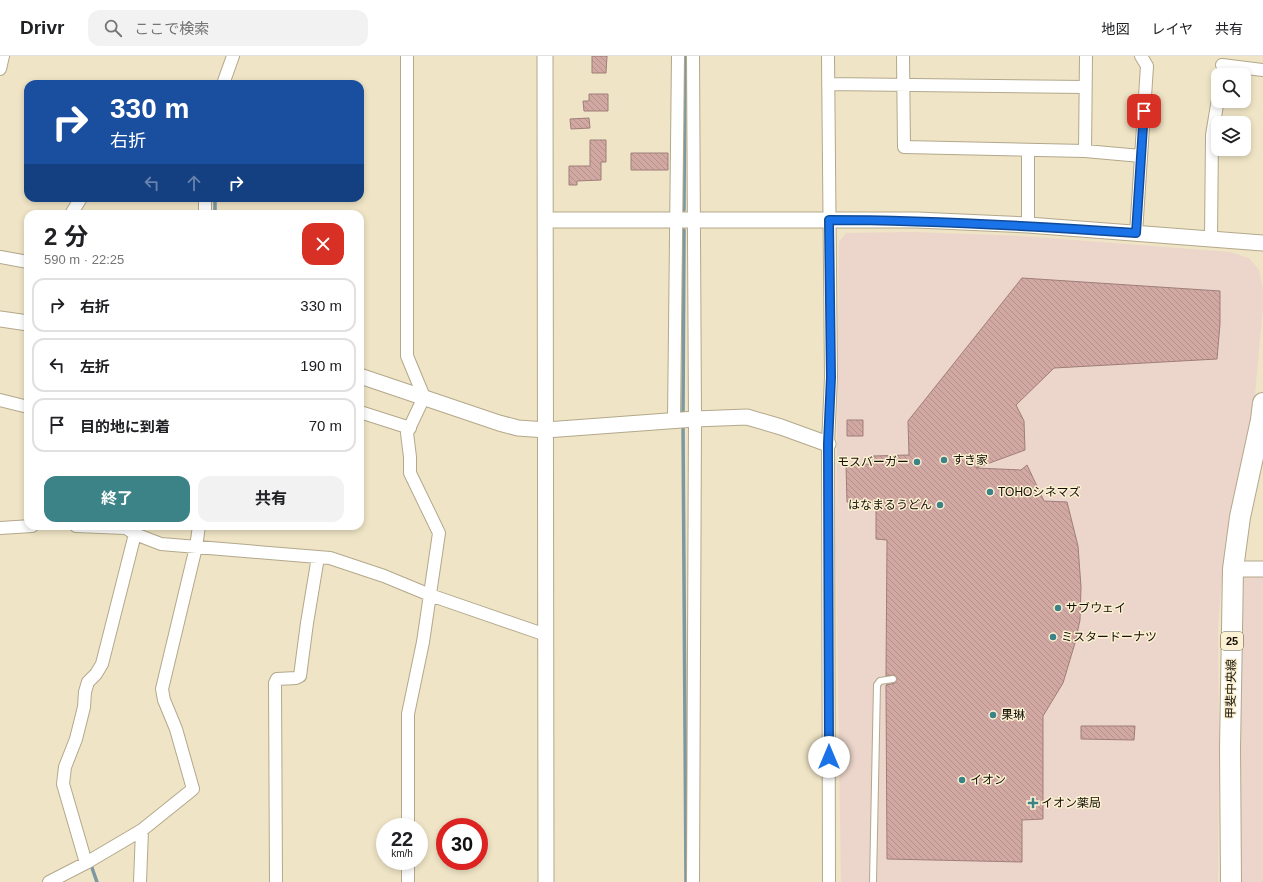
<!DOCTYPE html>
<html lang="ja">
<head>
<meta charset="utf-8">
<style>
  :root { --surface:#fff; --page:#f2f2f2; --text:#202124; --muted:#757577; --line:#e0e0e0; --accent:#3b8387 }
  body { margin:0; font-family:Arial,"Noto Sans JP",sans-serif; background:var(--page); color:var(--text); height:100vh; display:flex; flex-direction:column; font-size:15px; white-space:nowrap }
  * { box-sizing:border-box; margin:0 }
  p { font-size:13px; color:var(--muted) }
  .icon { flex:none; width:22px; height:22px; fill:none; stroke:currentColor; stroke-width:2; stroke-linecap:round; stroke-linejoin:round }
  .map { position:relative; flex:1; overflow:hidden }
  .panel { position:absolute; left:24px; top:154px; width:340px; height:320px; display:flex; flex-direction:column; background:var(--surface); border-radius:12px; box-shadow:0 2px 6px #0003 }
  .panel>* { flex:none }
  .guide { position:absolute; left:24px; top:24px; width:340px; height:122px; border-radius:12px; box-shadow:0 2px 6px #0003; background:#1a4fa0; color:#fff; overflow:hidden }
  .buttons { position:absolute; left:1211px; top:12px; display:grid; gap:8px }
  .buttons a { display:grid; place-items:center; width:40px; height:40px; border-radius:8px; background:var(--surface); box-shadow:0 2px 6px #0003; font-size:20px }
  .speed { position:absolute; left:376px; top:762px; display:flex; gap:8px; font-size:20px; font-weight:700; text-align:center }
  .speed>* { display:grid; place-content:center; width:52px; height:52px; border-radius:50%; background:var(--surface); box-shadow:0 2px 6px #0003; line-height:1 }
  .speed small { font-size:10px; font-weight:400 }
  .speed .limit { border:6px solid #d22; background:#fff; color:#111 }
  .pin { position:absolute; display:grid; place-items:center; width:34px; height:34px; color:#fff; margin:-17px; border-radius:8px; box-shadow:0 2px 6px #0006 }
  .me { position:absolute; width:44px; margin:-22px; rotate:0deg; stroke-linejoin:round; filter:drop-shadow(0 0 3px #0008) }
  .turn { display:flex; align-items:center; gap:14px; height:84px; padding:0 20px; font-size:18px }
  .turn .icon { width:52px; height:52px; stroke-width:2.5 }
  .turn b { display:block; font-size:28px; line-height:34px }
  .lanes { display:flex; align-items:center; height:38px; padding:0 20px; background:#0003; justify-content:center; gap:20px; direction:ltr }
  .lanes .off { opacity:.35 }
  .round { display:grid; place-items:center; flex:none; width:42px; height:42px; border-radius:12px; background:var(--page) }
  .head { display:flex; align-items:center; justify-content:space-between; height:68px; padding:0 20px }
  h1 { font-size:24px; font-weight:700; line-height:30px }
  .button { display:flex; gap:8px; margin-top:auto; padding:8px 20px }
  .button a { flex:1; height:46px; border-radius:12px; background:var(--accent); color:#fff; font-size:16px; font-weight:700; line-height:46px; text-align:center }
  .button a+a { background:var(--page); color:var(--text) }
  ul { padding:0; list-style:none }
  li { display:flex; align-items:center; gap:12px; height:54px; margin:0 8px 6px; padding:0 12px; border:2px solid var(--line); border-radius:12px }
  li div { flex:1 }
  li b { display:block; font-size:15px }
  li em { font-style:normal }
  header { display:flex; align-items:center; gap:24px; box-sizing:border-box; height:56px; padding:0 20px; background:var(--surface); border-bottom:1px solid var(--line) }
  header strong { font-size:19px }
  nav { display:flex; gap:22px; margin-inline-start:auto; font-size:14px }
  .search { width:280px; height:36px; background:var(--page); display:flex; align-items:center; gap:10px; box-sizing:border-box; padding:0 14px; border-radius:12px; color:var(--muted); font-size:15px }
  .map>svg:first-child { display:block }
  .commercial { fill:#ecd5ca }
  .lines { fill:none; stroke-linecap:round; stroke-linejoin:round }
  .stream { stroke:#7c98a1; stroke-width:3.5 }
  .building { fill:url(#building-back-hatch); stroke:#9f7e79 }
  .service-casing { stroke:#b3a88b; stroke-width:8 }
  .minor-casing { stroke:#b3a88b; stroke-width:14 }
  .tertiary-casing { stroke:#b3a88b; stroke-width:17 }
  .primary-casing { stroke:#b3a88b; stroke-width:22 }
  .service { stroke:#fff; stroke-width:6 }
  .minor { stroke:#fff; stroke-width:12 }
  .tertiary { stroke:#fff; stroke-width:15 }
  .primary { stroke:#fff; stroke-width:20 }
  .route-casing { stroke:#114b97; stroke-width:10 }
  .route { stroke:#1a73e8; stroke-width:7 }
  .poi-dot { fill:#3b8387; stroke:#fcf1d2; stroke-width:1.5 }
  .labels { text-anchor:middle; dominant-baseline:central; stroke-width:3; stroke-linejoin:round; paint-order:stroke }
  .shield { fill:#fcf1d2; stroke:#5a5443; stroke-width:1 }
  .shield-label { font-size:11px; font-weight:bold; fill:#141006 }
  .poi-label { font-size:12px; fill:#141006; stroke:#fcf1d2; text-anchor:start }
  .street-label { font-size:12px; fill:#141006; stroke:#fcf1d2 }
</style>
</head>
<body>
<header>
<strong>Drivr</strong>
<div class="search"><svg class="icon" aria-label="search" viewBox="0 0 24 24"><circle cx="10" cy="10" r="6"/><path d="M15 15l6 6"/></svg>ここで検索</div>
<nav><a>地図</a><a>レイヤ</a><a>共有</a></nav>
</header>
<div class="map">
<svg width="1263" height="826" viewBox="0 0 1263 826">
  <defs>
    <pattern id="building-back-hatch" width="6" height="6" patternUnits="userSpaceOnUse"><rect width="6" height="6" fill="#d2a8a3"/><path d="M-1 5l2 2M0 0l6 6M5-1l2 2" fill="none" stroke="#b3908b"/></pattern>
  </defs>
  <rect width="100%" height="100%" fill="#efe4c5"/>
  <path class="commercial" d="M911,176l111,4 208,16 19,6 10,12 4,19v18l-9,98 -21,97 -8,41 -5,59 -2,26 1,112 -1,142h-377l-5,-329 3,-311 7,-9z
    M1233,513h30v313h-32z"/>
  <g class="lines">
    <path class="stream" d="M215,142v16
      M684,154l1,-154
      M683,361l1,-187
      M683,367l3,459
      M140,479l2,-9
      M91,809l6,17"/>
  </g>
  <path class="building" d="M592,0h15l-1,17h-14z
    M589,38h19v17h-24l-1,-10h6z
    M589,62l1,10 -19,1 -1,-10z
    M590,84h16v22h-5v18l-24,1v4h-8v-19h21z
    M631,97h37v17h-37z
    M1022,222l198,13v33l-3,35 -163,9 -38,37 8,16 1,29 -49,18 45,2 6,-5 17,36 23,1 11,44 3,41 -1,33 -5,23 -12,40 -20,33v103l-21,1v42l-135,-3 -1,-174 9,-2 2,-4 -3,-4 -8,1 1,-136 -11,-1v-34h-3v-3h-26l-1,-37 27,-1v-8l36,-1 -1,-34z
    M847,364h16v16h-16z
    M1081,670h54l-1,14 -53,-1z"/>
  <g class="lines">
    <g class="service-casing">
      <path id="service" d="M873,826l4,-197 3,-4 13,-2"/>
    </g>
    <g class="minor-casing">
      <path id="minor" d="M407,0v300l17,41 -17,36 3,24v16l29,60 -16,109 -15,72v113
        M693,0l2,363 -2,463
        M828,0l3,321 -3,67 1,438
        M903,0l1,91 181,4 56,5
        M1222,9l41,5
        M0,13l3,-13
        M223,28l10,-28
        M828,28l257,3
        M1085,95l1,-95
        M71,158l10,-16
        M205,158v-16
        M1028,169v-75
        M1136,177l11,-167 -6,-10
        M1211,183l1,-104 6,-36
        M0,201l28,5
        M0,344l28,7
        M360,356l50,16
        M674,364l4,-364
        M76,470l50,2 9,6 26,10 169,14 54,18 46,19 116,40
        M0,472l32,-2
        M408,805v21
        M86,807l-23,-79 2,-17 11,-28 8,-32 1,-15 3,-10 8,-8 6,-10 33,-130
        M49,826l37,-19 56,-33 51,-41 -17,-60 -12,-29 -2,-11 34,-142 3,-21
        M140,826l2,-52
        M276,826l-1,-199 2,-4 19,-1 4,-2 7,-53 11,-66"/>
    </g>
    <g class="tertiary-casing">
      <path id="tertiary" d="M545,0l1,826
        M546,164h371l111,5 235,18
        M0,263l28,4
        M360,320l139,47 19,5 28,2 149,-11 52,-2 34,10 47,17
        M1233,513h30"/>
    </g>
    <g class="primary-casing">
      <path id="primary" d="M1231,826l-1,-133 3,-180 7,-52 21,-97 2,-17"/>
    </g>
    <use href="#service" class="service"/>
    <use href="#minor" class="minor"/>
    <use href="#tertiary" class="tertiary"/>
    <use href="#primary" class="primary"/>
  </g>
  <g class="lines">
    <g class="route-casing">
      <path id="route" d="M829,701l-1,-313 3,-67 -2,-157c103,0 205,6 307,13l8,-122"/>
    </g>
    <use href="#route" class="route"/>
  </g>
  <g class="poi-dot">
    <circle cx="944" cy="404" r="4"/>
    <circle cx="917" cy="406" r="4"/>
    <circle cx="990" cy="436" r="4"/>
    <circle cx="940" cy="449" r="4"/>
    <circle cx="1058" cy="552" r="4"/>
    <circle cx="1053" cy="581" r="4"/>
    <circle cx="993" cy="659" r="4"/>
    <circle cx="962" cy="724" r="4"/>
    <path d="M1031 741h4v4h4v4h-4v4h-4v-4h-4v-4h4z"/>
  </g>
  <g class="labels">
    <rect class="shield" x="1221" y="576" width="22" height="18" rx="3"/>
    <g class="shield-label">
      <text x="1232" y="585">25</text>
    </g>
    <g class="poi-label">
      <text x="952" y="404">すき家</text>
      <text x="909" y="406" text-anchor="end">モスバーガー</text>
      <text x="998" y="436">TOHOシネマズ</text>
      <text x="932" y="449" text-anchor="end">はなまるうどん</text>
      <text x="1066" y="552">サブウェイ</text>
      <text x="1061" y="581">ミスタードーナツ</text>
      <text x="1001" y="659">果琳</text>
      <text x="970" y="724">イオン</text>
      <text x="1041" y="747">イオン薬局</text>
    </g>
    <g class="street-label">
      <text transform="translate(1231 633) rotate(-89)">甲斐中央線</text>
    </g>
  </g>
</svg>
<div class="buttons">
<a><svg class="icon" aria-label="search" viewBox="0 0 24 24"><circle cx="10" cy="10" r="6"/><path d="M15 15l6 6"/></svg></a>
<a><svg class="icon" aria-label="layers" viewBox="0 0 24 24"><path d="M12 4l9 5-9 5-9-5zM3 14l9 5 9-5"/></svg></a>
</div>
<div class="speed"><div>22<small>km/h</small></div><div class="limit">30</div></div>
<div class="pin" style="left:1144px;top:55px;background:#d93025"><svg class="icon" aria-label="arrive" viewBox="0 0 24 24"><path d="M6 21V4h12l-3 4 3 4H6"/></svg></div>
<svg class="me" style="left:829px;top:701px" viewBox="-20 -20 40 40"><circle r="19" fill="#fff"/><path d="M0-13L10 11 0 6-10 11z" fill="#1a73e8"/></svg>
<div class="guide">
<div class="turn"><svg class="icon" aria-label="right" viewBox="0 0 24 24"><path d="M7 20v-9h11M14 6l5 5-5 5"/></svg><div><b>330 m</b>右折</div></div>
<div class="lanes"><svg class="icon off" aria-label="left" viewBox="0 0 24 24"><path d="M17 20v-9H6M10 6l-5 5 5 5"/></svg><svg class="icon off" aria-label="ahead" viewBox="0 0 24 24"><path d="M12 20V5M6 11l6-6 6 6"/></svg><svg class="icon" aria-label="right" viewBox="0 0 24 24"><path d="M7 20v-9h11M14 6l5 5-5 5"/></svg></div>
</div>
<section class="panel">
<div class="head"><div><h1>2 分</h1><p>590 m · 22:25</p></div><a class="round" style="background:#d93025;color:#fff"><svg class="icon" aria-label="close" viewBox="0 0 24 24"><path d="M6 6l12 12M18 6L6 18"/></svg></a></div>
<ul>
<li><svg class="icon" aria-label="right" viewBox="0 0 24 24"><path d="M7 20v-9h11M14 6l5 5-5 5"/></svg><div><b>右折</b></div><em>330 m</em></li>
<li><svg class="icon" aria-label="left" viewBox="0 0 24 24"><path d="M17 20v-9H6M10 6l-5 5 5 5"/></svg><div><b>左折</b></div><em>190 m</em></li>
<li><svg class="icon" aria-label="arrive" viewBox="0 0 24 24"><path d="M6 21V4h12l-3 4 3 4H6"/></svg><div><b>目的地に到着</b></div><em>70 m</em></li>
</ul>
<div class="button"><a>終了</a><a>共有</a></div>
</section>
</div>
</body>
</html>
